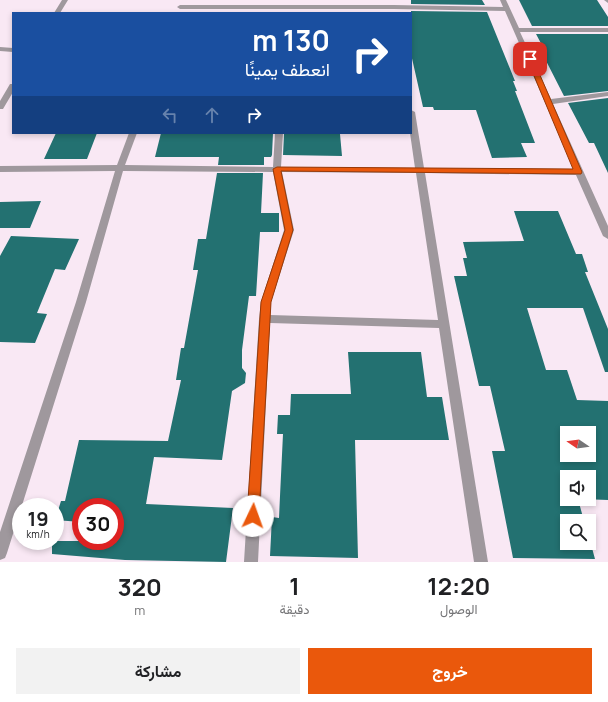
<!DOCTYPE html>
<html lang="ar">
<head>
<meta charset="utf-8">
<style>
  :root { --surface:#fff; --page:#f2f2f2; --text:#202124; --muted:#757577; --accent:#ea580c }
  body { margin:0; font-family:Manrope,Vazirmatn,sans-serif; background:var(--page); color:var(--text); direction:rtl; height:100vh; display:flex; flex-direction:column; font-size:15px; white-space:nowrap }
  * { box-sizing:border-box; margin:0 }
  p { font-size:13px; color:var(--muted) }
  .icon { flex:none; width:22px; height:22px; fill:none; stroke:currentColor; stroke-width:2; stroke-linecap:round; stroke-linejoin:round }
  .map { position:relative; height:562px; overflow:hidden; direction:ltr }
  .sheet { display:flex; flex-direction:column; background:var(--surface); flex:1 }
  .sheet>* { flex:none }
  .top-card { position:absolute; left:12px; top:12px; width:400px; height:122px; border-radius:0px; box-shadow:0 2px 6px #0003; direction:rtl; background:#1a4fa0; color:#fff; overflow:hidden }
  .needle { width:26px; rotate:283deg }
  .fabs { position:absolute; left:560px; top:426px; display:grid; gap:8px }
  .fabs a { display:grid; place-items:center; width:36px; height:36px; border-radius:0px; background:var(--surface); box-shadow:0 2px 6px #0003; font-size:20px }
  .speed { position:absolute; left:12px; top:498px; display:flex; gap:8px; font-size:20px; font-weight:700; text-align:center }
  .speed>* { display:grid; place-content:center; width:52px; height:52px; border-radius:50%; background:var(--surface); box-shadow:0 2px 6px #0003; line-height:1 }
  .speed small { font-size:10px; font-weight:400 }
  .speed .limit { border:6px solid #d22; background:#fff; color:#111 }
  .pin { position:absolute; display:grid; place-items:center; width:34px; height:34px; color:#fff; margin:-17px; border-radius:8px; box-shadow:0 2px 6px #0006 }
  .me { position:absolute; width:44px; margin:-22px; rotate:3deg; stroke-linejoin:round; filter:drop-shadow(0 0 3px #0008) }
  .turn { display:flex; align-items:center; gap:14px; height:84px; padding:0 16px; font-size:18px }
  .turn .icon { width:52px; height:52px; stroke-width:2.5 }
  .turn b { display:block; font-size:28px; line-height:34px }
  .lanes { display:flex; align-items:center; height:38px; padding:0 16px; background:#0003; justify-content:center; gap:20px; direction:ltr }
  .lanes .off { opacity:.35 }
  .eta { display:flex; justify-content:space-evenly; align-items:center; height:68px; text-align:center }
  .eta b { font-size:24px; font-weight:700; line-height:28px }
  .primary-button { display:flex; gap:8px; margin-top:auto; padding:8px 16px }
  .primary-button a { flex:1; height:46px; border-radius:0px; background:var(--accent); color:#fff; font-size:16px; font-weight:700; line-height:46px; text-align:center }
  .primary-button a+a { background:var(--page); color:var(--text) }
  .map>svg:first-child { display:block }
  .building { fill:#237171; fill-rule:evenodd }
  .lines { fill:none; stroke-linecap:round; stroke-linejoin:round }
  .minor { fill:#9f989d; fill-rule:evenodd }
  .route { fill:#ea580c; stroke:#983908 }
</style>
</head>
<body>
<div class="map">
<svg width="608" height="562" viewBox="0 0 608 562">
  <rect width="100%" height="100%" fill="#f9e8f4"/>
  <path class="building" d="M411,0h71l3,5 -74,-1z
    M519,0h78l11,17v9h-76z
    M411,11l76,1 28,69h-2l4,10h-2l20,52h-14l6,14 -35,1 -16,-48h-42l-1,-3h-10l-12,-53z
    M536,34h72v57l-44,5 -24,-47h4z
    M608,98v75l-14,-30h-5l-21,-40z
    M56,133h41l-10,26h-43z
    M161,133h112l-1,22 -1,2h-7v8h-46l1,-8h-64z
    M284,134h56l2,22 -59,-1z
    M217,173h46l-2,40h18v19h-19l-4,64h-7l-7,54v18l4,5 -1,10 -13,8 -10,69 -68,-3 -8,47 87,4 -7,54 -101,-2 -73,-6v-13h63v-34h-34v15l-26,-2 6,-19h4l14,-61 89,1 13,-61h-5l5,-32h3l14,-78h-5l5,-31h8z
    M41,201l-11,27h-30v-26z
    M514,211h44l18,43h6l6,18h-3l23,57v43h-3l-22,-64h-56l19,62h21l10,30 31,1v99l-27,-1h8v-22h-22v22h11l6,22h-17v22h22v-6l6,22 -82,-1 -21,-107h13l-15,-65h-11l-25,-110h13l-4,-18h4l-4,-16 61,-1zM567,433h22v22h-22z
    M11,236l68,3 -14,31 -10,-1 -18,44 10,1 -12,29 -35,-1v-86z
    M348,352h73l6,45h15l7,43h-94l3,118 -88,-2 2,-39 7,1 1,-22 3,-62h-6l1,-19h12l1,-21h60z"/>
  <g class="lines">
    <path class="minor" d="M62,0h6l-8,13h-6z
      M500,0h6l13,28h89v4h-88l31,67 57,-7v4l-55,8 55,122v13l-5,-3 -27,-61 -151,-2 63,389h-14l-35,-234 -169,-5 -12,239h-14l15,-243 2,-17 23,-72 -11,-58 -150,-1 -37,131 -79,251 -2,5 -5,2v-28l76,-230 39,-131 -115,1v-6l117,-1 12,-32h8l-12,32 148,2 2,-34h8l-2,34 134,1 -5,-35 1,-23 4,2 9,56 150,1 -69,-158 -111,-2h-214l-3,-2 3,-2h214l109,2zM282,172l134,1 22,147 -168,-5 1,-13 23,-72z
      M604,0h4v3z
      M0,47l13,1v4l-13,-1z
      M10,84h3v8l-10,17h-3v-8z"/>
  </g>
  <path class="route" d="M530,57l3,2 49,113 -1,2 -300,-3 12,59 -22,72 -12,214 -2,5 -4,1 -4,-1 -2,-5 14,-214 24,-72 -12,-61 4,-2 296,2 -46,-110z"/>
</svg>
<div class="fabs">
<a><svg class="needle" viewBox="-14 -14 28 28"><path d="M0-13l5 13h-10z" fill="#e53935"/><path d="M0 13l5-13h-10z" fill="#757577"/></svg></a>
<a><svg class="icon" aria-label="sound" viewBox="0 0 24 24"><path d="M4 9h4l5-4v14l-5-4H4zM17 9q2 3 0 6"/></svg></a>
<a><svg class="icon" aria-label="search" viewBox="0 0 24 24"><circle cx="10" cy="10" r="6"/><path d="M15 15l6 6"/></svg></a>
</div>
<div class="speed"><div>19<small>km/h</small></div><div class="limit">30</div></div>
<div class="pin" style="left:530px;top:59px;background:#d93025"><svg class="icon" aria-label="arrive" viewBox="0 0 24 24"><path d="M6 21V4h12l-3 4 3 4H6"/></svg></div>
<svg class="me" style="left:253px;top:516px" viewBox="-20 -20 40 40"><circle r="19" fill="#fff"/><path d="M0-13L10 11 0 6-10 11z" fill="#ea580c"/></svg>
<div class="top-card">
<div class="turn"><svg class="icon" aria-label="right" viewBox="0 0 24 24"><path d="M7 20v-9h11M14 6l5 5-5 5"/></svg><div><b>130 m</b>انعطف يمينًا</div></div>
<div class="lanes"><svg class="icon off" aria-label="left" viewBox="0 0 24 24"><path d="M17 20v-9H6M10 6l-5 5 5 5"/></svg><svg class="icon off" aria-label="ahead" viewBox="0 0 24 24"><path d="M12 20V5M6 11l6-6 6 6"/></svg><svg class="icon" aria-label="right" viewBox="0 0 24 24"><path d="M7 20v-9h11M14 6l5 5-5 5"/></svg></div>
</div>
</div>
<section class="sheet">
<div class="eta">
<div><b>12:20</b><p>الوصول</p></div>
<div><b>1</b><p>دقيقة</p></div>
<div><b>320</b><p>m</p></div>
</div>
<div class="primary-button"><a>خروج</a><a>مشاركة</a></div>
</section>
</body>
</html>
